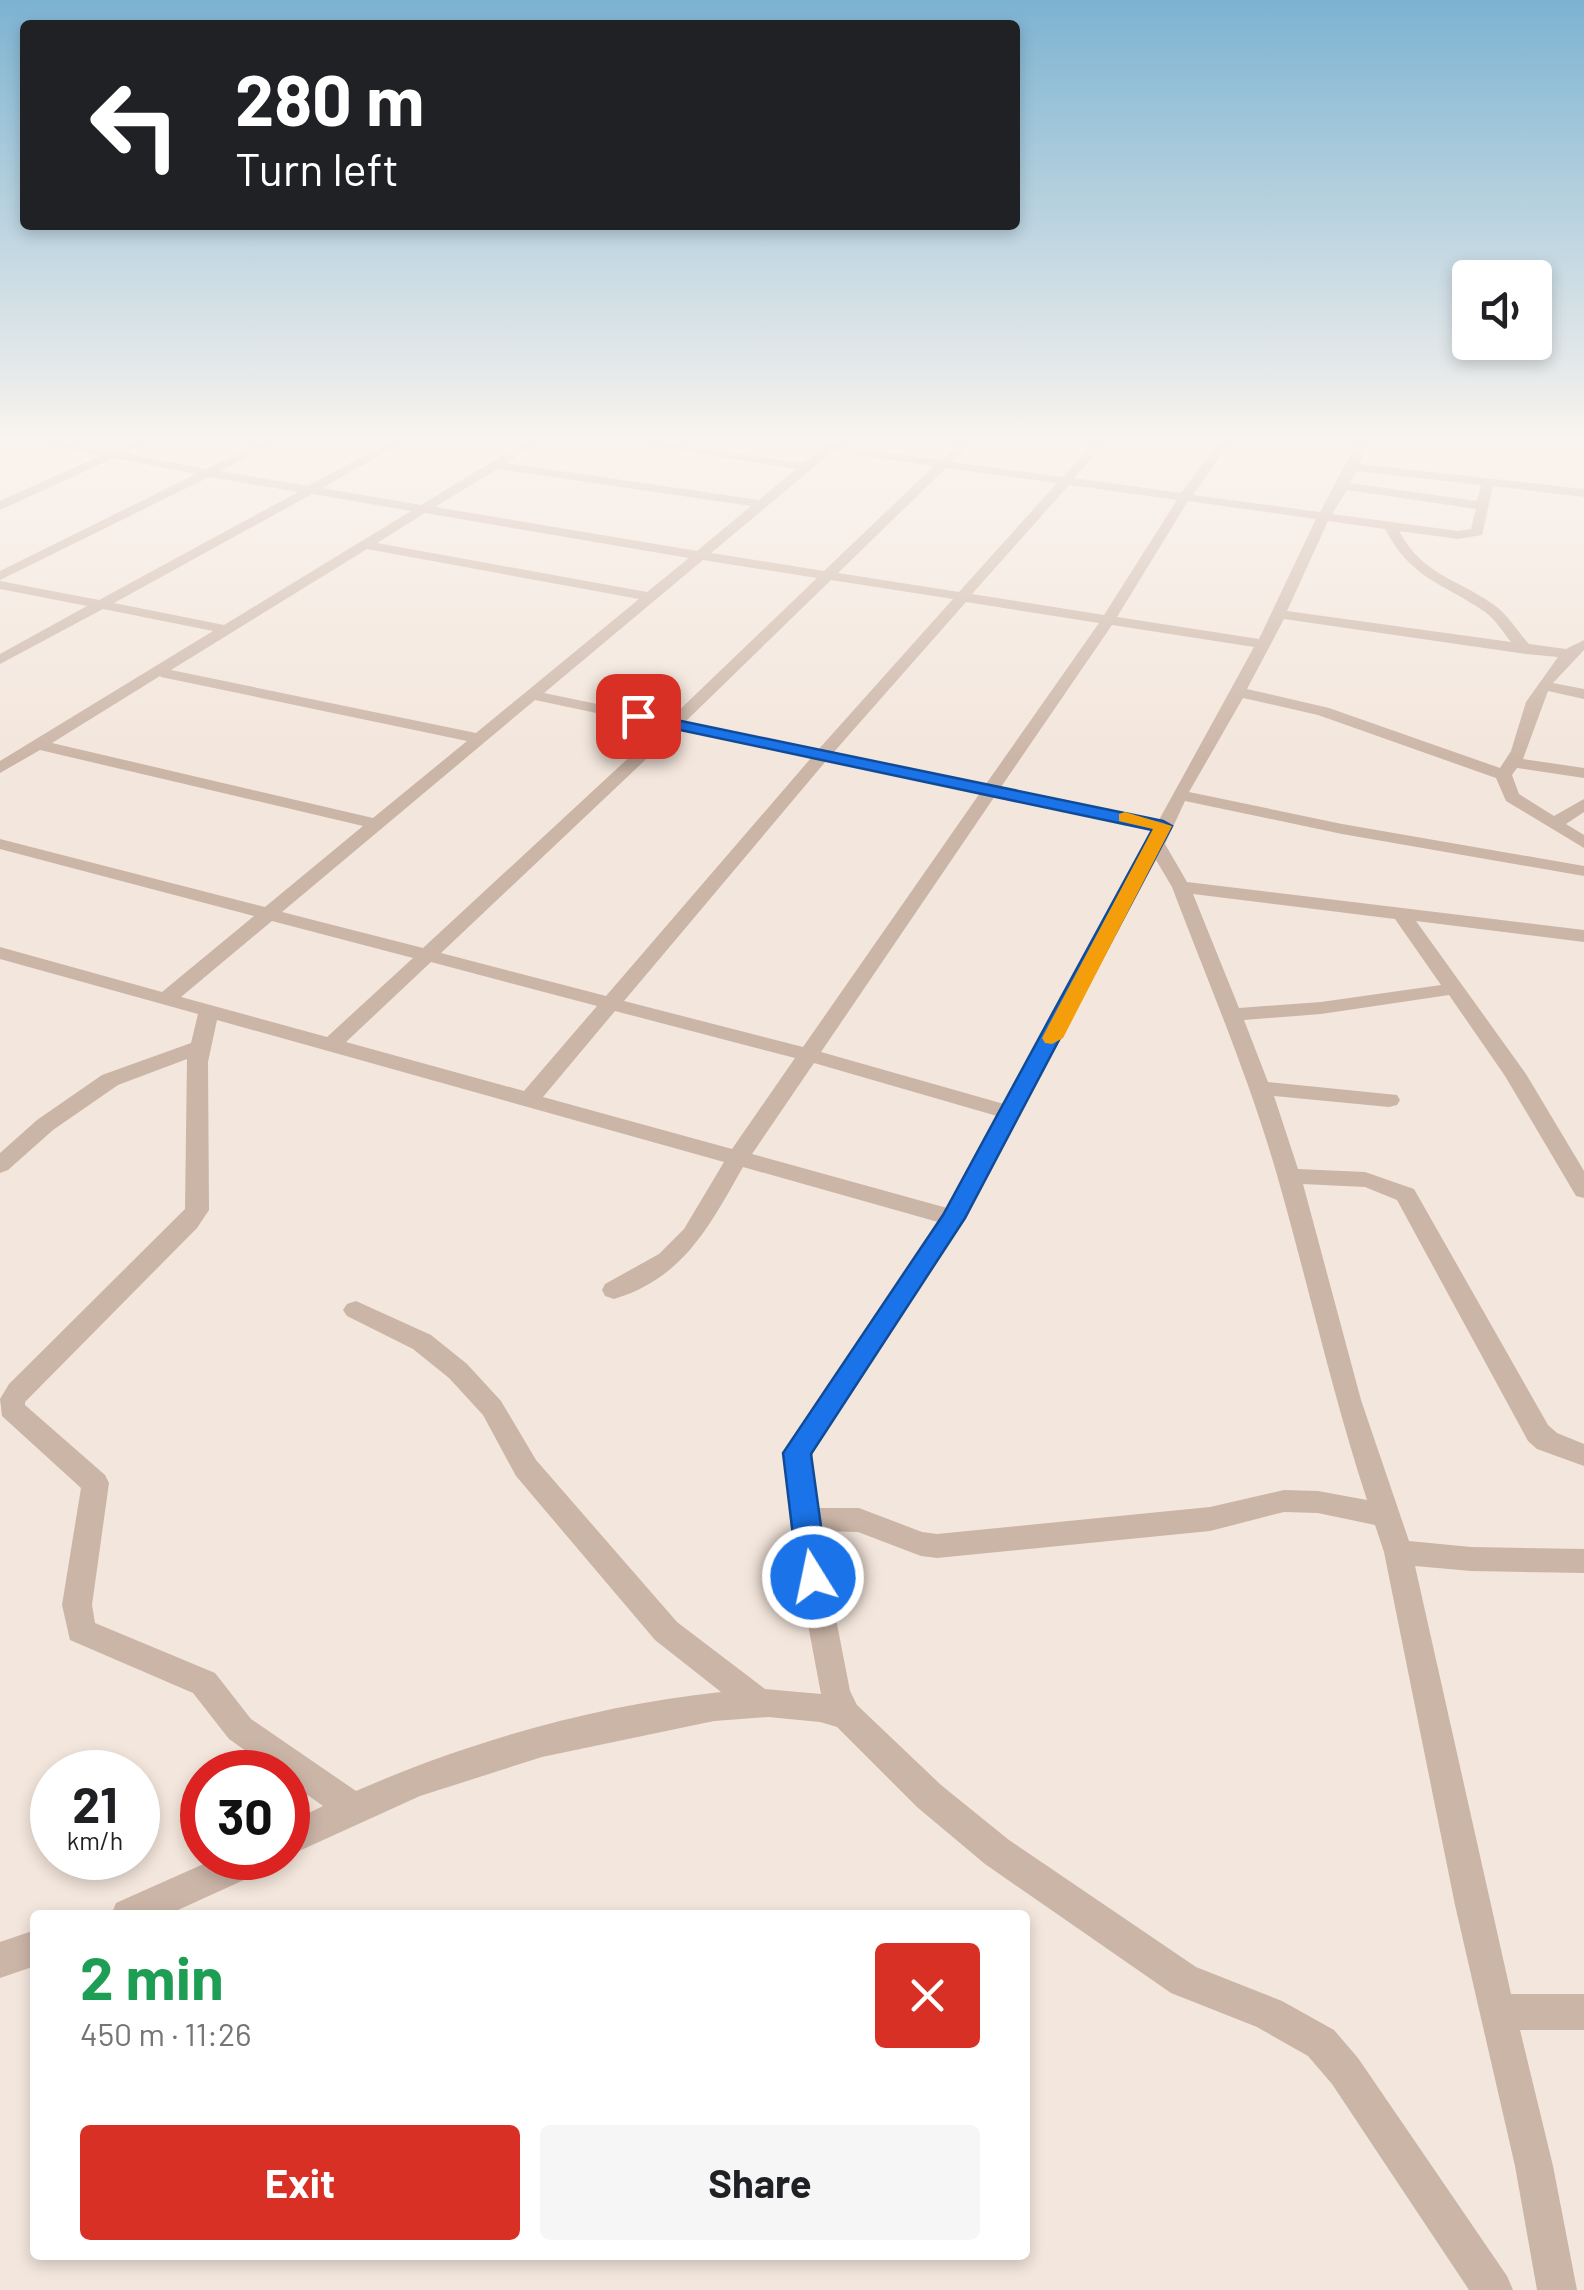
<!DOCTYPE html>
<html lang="en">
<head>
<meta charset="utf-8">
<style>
  :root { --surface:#fff; --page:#f6f6f6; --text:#202124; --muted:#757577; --accent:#d93025 }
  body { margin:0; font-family:Barlow,sans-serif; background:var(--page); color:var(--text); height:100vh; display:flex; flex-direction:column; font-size:38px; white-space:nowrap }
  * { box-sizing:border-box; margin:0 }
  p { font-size:32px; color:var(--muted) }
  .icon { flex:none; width:55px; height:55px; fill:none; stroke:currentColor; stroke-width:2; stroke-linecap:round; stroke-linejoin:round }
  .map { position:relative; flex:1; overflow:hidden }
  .side { position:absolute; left:30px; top:1910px; width:1000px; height:350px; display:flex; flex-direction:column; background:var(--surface); border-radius:10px; box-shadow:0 5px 15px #0003 }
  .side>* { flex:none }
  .hud { position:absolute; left:20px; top:20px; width:1000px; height:210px; border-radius:10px; box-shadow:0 5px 15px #0003; background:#202124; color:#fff; overflow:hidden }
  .buttons { position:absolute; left:1452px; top:260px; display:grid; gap:20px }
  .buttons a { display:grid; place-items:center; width:100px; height:100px; border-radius:10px; background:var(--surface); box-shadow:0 5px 15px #0003; font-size:50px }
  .speed { position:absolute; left:30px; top:1750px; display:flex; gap:20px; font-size:50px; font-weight:700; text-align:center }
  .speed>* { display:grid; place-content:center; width:130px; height:130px; border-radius:50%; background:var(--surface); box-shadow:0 5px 15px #0003; line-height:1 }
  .speed small { font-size:25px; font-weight:400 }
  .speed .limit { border:15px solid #d22; background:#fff; color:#111 }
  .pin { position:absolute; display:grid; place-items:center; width:85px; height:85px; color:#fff; margin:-42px; border-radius:20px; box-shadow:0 5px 15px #0006 }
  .me { position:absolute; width:110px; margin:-55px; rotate:350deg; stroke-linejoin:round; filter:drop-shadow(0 0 8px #0008) }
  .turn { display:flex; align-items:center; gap:35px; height:210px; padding:0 50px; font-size:45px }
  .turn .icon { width:130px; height:130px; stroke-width:2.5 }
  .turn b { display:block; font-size:70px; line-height:85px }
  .round { display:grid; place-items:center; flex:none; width:105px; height:105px; border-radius:10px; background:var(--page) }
  .head { display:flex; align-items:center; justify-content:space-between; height:170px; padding:0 50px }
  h1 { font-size:60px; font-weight:700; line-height:75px; color:#1e9e55 }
  .cta { display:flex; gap:20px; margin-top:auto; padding:20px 50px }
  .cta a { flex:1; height:115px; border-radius:10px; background:var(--accent); color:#fff; font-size:40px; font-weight:700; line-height:115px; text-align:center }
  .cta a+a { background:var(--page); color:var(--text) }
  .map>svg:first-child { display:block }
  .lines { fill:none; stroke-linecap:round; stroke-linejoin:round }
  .street { fill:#cbb5a7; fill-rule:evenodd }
  .route { fill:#1a73e8; stroke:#114b97; stroke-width:2.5 }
  .slow { fill:#f59e0b }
</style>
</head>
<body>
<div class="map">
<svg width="1584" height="2290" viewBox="0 0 1584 2290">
  <rect width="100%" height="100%" fill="#f3e6dc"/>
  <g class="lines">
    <path class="street" d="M32,440c25,-1 60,13 80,10 14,-1 22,-10 38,-10l-25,13 81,16 60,-29h14l-60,31 88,15 85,-46h14l-85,48 99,17 107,-65h14l-36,23 253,37 37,-31 -181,-29h27l162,23 28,-23h13l-6,6 102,14 21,-20h12l-22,22 111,15 33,-37h12l-34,38 107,15 39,-53h12l-39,55 127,17 38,-72h12l-11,24 225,25v8l-91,-11 -11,49 -24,4 -59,-8c25,47 62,48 99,77 11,9 21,25 31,36l37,5 18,-9v10l-31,33 31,6v10l-36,-8 -25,68 61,9v10l-67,-10 -5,7 7,19 35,22 30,-17v13l-18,12 18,11v13l-78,-47 -10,-23 -178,-63 -75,-17 -54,94 153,32 242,42v10l-242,-42 -157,-33 -20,43 22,38 397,48v12l-168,-21 110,153 58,97v27l-8,-2 -71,-120 -56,-81 -128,19 -77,6 24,62 129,13 3,5 -3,5 -8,2 -115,-11 24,73 67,3 49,17 134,236 9,8 27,11v22l-47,-17 -9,-8 -131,-241 -32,-13 -62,-3 58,216 48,141 62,6 113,2v24l-113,-2 -56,-5 96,428h73v36h-64l33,136 24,124h-40l-22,-124 -60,-261 -71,-353 -9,-27 -57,-12 -34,-1 -74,19 -273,27 -16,-2 -63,-24 -39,-1 31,160 7,14 84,80 68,55 187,127 86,34 52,29 24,28 149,218 6,14h-44l-137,-206 -24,-28 -51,-29 -86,-34 -186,-129 -68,-57 -80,-80 -17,-5 -52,-5 -54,4 -172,36 -122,39 -132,60v-33l35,-17 -35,-25v-9h-12l-47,-33 -36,-46 -123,-53 -8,-35 19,-117 -79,-72 -2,-17 9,-15 176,-175 2,-150 -69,26 -65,45 -45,40 -8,3v-20l37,-33 65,-45 89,-32 7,-29 -198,-55v-12l162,45 92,-76 -254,-67v-10l265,68 98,-81 -323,-76 -40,23v-12l213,-130 -110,-22 -103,55v-10l87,-48 -87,-17v-8l99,19 199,-108 -89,-15 -209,103v-9l196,-97 -82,-16 -114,52v-9l100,-45zM832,452l102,14 -110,105 -113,-18zM946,468l111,15 -98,109 -121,-19zM497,469l254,37 -54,45 -262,-44zM1356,471l125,14 -4,16 -127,-18zM1069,485l108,15 -73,115 -132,-21zM1347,490l129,19 -5,20 -13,2 -126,-17zM312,494l99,17 -187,114 -110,-22zM1188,501l128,18 -57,120 -142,-22zM425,513l264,45 -42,34 -270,-49zM1328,521l57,8c26,50 58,54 100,83 10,7 18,20 26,30l-224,-31zM367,549l272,50 -163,134 -305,-63zM703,560l114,18 -147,141 -126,-26zM831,580l122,19 -135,151 -133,-28zM966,602l133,21 -113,161 -153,-31zM1284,619l242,35 32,3 -32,45 -15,49 -11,17 -171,-60 -82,-19zM1112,625l142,22 -95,173 -158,-33zM160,676l1,1 306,64 -94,77 -321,-75zM535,700l127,27 -239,221 -141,-36zM677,730l134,28 -205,238 -165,-43zM826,761l154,32 -177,254 -179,-46zM995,796l159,33 -150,275 -183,-52zM1156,860l16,27c36,95 77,190 105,288 31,108 55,218 90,325l-49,-9 -34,-1 -74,17 -273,27 -15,-2 -63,-24h-43l-5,-42 3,-19 151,-229zM1193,894l202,25 46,66 -120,17 -82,6zM272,921l141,37 -86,79 -146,-40zM431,962l166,44 -73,85 -178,-49zM615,1011l180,47 -63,91 -189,-52zM217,1020l507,142 -40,67 -25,25 -54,30 -3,6 3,6 9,3c70,-21 96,-74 129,-132l195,55 -155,231 9,86 29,155 -56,-5 -88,-67 -141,-162 -35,-59 -34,-37 -36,-29 -75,-34 -9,3 -4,6 4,6 66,33 36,29 34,37 33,61 139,164 66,52c-124,13 -251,49 -365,99l-105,-72 -36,-46 -120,-50 -3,-18 17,-122 -4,-8 -80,-70v-3l172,-174 12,-18 -1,-148zM814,1063l183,53 -50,92 -195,-54z
      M217,1858h54l-5,12 -99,45h-56l5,-12z
      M35,1930v36l-35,12v-36z"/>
  </g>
  <linearGradient id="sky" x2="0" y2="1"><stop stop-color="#7cb3d1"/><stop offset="0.58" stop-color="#faf4ef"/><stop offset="1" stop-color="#faf4ef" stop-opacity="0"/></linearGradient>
  <rect width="1584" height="760" fill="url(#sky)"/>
  <path class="route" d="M638,712l525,109 9,5 -207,392 -154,236 17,123 -4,9 -11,4 -10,-4 -5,-9 -15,-124 160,-238 209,-385 -519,-110v-7z"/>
  <path class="slow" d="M1125,812l47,14 -109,212 -11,6 -7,-1 -3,-5 111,-209 -34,-8v-7z"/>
</svg>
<div class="buttons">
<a><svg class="icon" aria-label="sound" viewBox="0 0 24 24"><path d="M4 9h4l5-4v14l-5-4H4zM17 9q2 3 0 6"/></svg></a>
</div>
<div class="speed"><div>21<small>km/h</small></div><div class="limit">30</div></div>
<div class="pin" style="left:638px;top:716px;background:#d93025"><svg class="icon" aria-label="arrive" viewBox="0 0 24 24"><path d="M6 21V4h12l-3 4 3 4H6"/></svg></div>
<svg class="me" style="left:813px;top:1577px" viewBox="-20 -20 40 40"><circle r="17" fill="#1a73e8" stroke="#fff" stroke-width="3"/><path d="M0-11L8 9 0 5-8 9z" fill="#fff"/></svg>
<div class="hud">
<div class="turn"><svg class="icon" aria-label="left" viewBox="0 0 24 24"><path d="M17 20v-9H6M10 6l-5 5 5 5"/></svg><div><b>280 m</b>Turn left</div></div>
</div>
<section class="side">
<div class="head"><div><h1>2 min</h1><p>450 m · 11:26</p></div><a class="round" style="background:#d93025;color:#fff"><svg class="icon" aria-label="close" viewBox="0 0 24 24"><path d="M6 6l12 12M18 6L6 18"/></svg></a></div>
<div class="cta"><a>Exit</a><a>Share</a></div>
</section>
</div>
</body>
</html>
